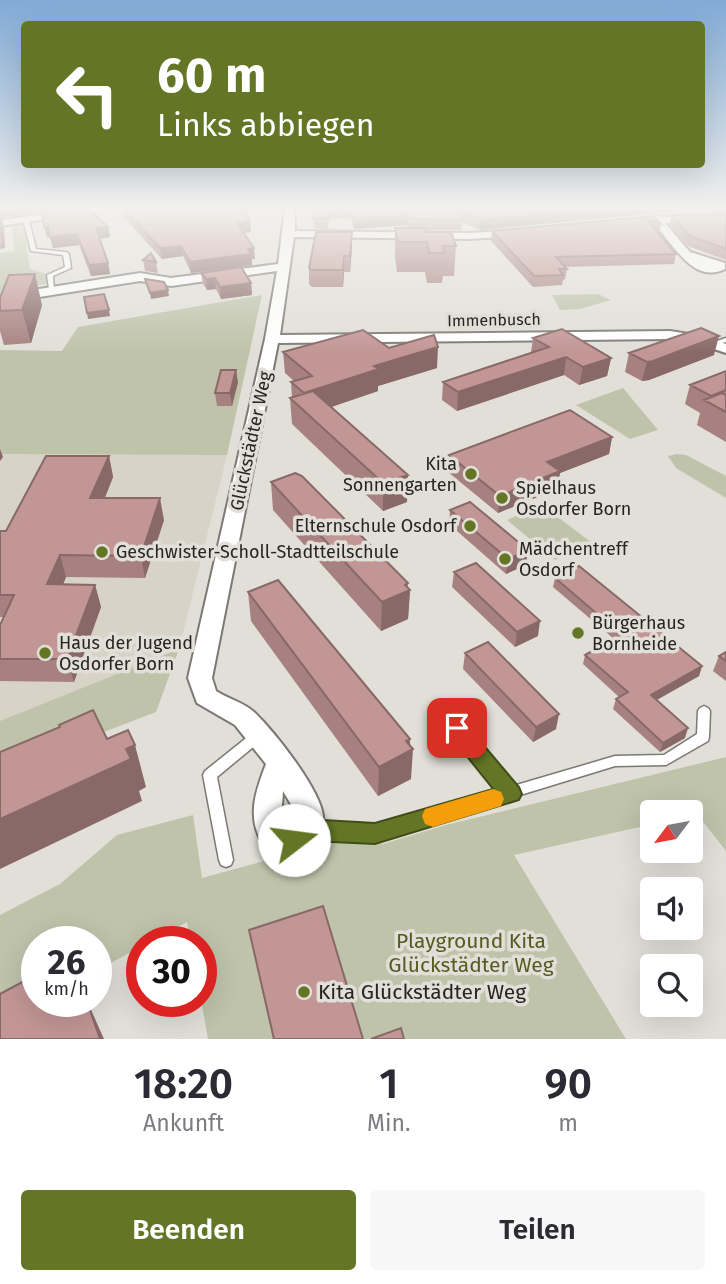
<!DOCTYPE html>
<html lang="de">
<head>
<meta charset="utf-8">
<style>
  :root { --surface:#fff; --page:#f7f7f7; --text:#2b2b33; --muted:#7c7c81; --accent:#647625 }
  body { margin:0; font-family:"Fira Sans",sans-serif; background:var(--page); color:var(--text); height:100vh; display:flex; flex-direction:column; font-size:26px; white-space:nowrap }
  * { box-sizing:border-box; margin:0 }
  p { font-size:23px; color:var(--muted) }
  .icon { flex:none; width:38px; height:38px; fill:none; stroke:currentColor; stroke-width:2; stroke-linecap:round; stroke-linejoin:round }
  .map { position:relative; height:1039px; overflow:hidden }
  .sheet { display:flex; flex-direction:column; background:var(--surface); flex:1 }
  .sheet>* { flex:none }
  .guide { position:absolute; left:21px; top:21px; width:684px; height:147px; border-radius:7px; box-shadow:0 7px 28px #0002; background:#647625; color:#fff; overflow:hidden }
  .needle { width:46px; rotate:238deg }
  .buttons { position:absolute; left:640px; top:800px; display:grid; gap:14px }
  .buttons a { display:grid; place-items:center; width:63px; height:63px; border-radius:7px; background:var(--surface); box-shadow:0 7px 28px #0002; font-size:35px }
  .speed { position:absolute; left:21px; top:926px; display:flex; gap:14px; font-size:35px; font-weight:700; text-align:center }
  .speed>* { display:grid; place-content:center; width:91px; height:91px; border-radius:50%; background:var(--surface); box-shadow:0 7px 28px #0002; line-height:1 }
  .speed small { font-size:18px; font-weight:400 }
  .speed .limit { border:10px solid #d22; background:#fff; color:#111 }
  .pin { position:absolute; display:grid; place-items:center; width:60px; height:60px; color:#fff; margin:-30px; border-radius:14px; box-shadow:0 4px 10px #0006 }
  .me { position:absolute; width:77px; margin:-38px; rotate:75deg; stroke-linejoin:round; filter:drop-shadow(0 0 5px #0008) }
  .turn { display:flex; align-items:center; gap:24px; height:147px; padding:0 21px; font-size:32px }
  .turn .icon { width:91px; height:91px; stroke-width:2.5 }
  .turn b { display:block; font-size:49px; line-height:60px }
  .eta { display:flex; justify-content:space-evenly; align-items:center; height:119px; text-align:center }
  .eta b { font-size:42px; font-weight:600; line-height:49px }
  .primary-button { display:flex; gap:14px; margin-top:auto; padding:14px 21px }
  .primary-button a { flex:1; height:80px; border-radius:7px; background:var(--accent); color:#fff; font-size:28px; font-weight:600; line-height:80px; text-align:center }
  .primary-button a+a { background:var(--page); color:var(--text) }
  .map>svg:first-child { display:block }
  .built { fill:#d7d3c6 }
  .green { fill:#bec3aa }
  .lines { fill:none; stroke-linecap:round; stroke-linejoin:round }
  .service-casing { stroke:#7b7973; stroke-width:3 }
  .minor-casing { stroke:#7b7973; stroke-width:4 }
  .service { fill:#fff; fill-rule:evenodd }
  .minor { fill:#fff; fill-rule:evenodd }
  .wall { fill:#a78180 }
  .shaded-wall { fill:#886968 }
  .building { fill:#c29695; stroke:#886968; stroke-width:2 }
  .route { fill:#647625; stroke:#414d18; stroke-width:2 }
  .slow { fill:#f59e0b }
  .poi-dot { fill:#647625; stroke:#e1dfd8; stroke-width:2.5 }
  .labels { text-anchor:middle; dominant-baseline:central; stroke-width:7; stroke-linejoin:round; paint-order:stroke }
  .far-street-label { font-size:16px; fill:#262522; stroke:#e1dfd8 }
  .street-label { font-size:18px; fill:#262522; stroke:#e1dfd8 }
  .poi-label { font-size:18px; fill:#262522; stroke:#e1dfd8; text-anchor:start }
  .near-park-label { font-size:21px; fill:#545d21; stroke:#e1dfd8 }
  .near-poi-label { font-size:21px; fill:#262522; stroke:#e1dfd8; text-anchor:start }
</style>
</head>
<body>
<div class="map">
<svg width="726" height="1039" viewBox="0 0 726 1039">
  <rect width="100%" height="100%" fill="#e1dfd8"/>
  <path class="built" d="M0,454l227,1 -48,194 -179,72z"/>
  <path class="green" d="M23,223l7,46 16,5 1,10 -42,5 -5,29v-65l14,-2 -2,-27z
    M598,294l13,6 -31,9 -20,1 -8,-15z
    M262,295l-35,160 -227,-1v-104l62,1 16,-24z
    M623,388l35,42 -28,9 -54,-34z
    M677,454l9,1 40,21v22l-50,-30 -8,-12z
    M542,505l50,38 -37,17 -48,-40z
    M179,649l-23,63 -60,23 -5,-10 -91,26v-30z
    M726,757v94l-29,-37 -44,-2v12l-139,31 112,184h-418l-7,-40v-57l-10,-1 -4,-19 -36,19 -9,1v4l-46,25v-29h-59v59l-37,22v-108l60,-31 57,-49 76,-20 9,63 91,-25 22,-14 68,5 63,-19z"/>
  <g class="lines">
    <g class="service-casing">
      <path id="service" d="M26,218l3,2 7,29 30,3 3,2 2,14 -18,8 1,14 -5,-1 -2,-14 18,-8 -2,-12 -32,-4 -8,-31z
        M726,338v4l-11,3 -4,-2z
        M704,706l4,2 2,3 -1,26 -1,4 -42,24 -51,1 -98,30 -6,4 -3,-1 -133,40 -68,-3 -5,-2 -2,-4 2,-4 5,-2 68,3 124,-37 -46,-58 -2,-4 2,-4 4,-1 4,1 52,62 102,-30 49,-1 33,-21 1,-23 2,-3z
        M259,730l4,1 2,4 -2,4 -46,38 16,83 -2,5 -5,2 -5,-2 -2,-5 -16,-85 2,-4 50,-40z"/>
    </g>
    <g class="minor-casing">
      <path id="minor" d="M94,208h28l-122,18v-6z
        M285,208h10v23l174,2 47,-3 6,3 -6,3 -47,3 -175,-2 -14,98 390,-4 32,5 24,8v9l-27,-9 -29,-5 -392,4 -66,335 4,13c12,8 27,11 38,21 20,19 66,77 69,104 1,9 -6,22 -13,29 -13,12 -31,7 -46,1 -18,-28 -9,-53 2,-82l-31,-39 -38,-22 -9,-25 77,-339 12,-68 -106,15 -31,-5 -126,20 -6,-4 6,-4 126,-20 31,5 107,-14zM283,791l10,17 2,13 -5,6 -8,-2 -1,-4z
        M650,212l9,5 67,-2v6l-61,2 25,29 35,11v6c-32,16 -52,-26 -71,-45h-21l-5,-3 18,-4 -1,-2z"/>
    </g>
    <use href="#service" class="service"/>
    <use href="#minor" class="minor"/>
  </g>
  <path class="wall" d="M0,208h88l20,19 2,10 -11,2 9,24 2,11 -19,2 -12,-31 -26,3 -3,-11h-3l-5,-25 -42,5z
    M120,208h127l3,13 1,11 -7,1 11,26h-3v6l-61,8 -8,-17 -21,3 -41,-45z
    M312,208h365l-1,5h-18l-8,-4 -5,5 -165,16 -18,-8 -1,8h-36l1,2 30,14 -2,30h-11l-1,7h-15l-2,-11h-28l-2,-15v-29h13l-1,-3 -53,4 -3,-10h-22l-2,10 -13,-1z
    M711,208h15v5h-10z
    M726,214v46l-38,-14 -18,-21 2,-10z
    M654,216l7,8 -2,10 17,20 -2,10 -109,3 2,2 -2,10 -2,1 -1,5 -29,2 -42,-46 1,-10z
    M352,248l-2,24h-6l-1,15h-31l-3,-3v-16z
    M143,260l13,2 2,11 -13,-2z
    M201,273l50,10 1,12 -31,4 -5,-10 -9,1 -4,-6z
    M0,298l42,7 -11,38 -27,2 -4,-14z
    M533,338l78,20 -4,18 -28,9 -15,-10 -107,36 -15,-11 1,-18 88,-29z
    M389,348l48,20 -59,18v5l-47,16 77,68 -1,27 -24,9 -91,-87 -2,-26 2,-1 -1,-15 3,-1 -9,-8 -2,-21z
    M629,353l85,2 -65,25 -7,1 -17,-9z
    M726,371v71l-29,-17 3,-12 -15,-9 5,-19z
    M238,382l-6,24h-15l-2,-13z
    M612,437l-3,17 -49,19 -3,16 -59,24 -50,-41 1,-17z
    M109,456l4,21 -8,21 59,22 -19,58 -79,-1 -3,7 32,1 6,22 -27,75 -74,-1v-56l4,-8h-4v-86h6z
    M271,482l136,105 3,3 -2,29 -27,12 -108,-121z
    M450,510l76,55 -20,9 -57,-50z
    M454,572l84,64 -23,11 -63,-60z
    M555,578l147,88 -3,10 -43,24 29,38 -25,14 -47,-43 3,-10 3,-2 -36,-33 2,-9 29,-16 -61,-52z
    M248,592l162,147 1,40 -33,17 -127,-175z
    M726,652v29l-13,-10 6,-15z
    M465,653l91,76 -23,13 -70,-73z
    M249,930l114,109h-90z"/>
  <path class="shaded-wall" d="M0,208h75l-75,9z
    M613,208h37l-5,6 -165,16 1,-10z
    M329,209v10l-2,10v-10z
    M242,210h6l1,10z
    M408,215l-1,10 -53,4v-10z
    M2,218l2,10 1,20 -5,1z
    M250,221l1,11 -13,1 -1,-10z
    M48,226l2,11h-3l-3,-10z
    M108,227l2,10 -12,2 -2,-11z
    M352,232v16l-2,24v-16z
    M77,234l2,11 -26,3 -3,-11z
    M181,246l2,10 -21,3 -2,-11z
    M254,248l1,11h-3v6l-61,8 -1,-11z
    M344,256v16l-1,15v-17z
    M108,263l2,11 -19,2 -2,-11z
    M35,274l7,31 -11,38 -9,-33z
    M215,278l1,11 -9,1 -1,-11z
    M251,283l1,12 -31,4 -1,-12z
    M168,290l1,6 -18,3 -1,-6z
    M109,310l1,6 -22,3 -1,-6z
    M719,336l-5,19 -65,25 -7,1 5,-19z
    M438,347l-1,21 -59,18v5l-70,24 -4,-22 70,-27z
    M566,357l-2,18 -107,36 1,-19z
    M611,358l-4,18 -28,9 4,-18z
    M236,370l2,12 -6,24 -2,-13z
    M612,437l-3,17 -49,19 -3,16 -59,24 2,-17 47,-34z
    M0,449l3,8 -3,4z
    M109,456l4,21 -17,42 -6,-21z
    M408,475l-1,27 -24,9v-28z
    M160,498l4,22 -19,58 -4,-22z
    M528,550l-2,15 -20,9 2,-15z
    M60,555l6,22 -12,30 -7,-23z
    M408,583l-1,8 3,-1 -2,29 -27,12 1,-29z
    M95,585l6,22 -27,75 -7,-23z
    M540,621l-2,15 -23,11 2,-15z
    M702,666l-3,10 -51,29 3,-10z
    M559,714l-3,15 -23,13 3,-15z
    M688,728l-3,10 -25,14 3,-9z
    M410,739l-1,12 4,-2 -2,30 -33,17 1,-29z
    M135,745l11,42 -7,4 3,10 -142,68v-50z
    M26,980l30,59 -25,-41z
    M87,1001l17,38h-4z"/>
  <path class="building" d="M71,208h17l20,19 -12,1 12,35 -19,2 -12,-31 -27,3 -2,-11 -4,1 -2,-15z
    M123,208h124l1,2h-6l8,11 -13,2 17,25 -6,1 3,5 -61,8 -9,-16 -21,2z
    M313,208h300l-132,12 -20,-9 1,9 -53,-1 -1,-4 -54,4 -3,-10h-22l-2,10 -14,-1z
    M726,214v35l-36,-13 -18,-21z
    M654,216l7,8 -14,-5 29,35 -120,3 11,12h-8l4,6 -29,1 -42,-45z
    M0,218h2v20h-2z
    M395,228h30l1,4h25l5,14h-13l1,7h-15l-2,-11h-29z
    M316,232h36l-2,24h-6l-1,14h-32l-2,-2z
    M151,253l5,9 -13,-2z
    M241,267l10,16 -31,4 -5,-9 -9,1 -5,-6z
    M35,274l-13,36 -22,1v-13l9,-23z
    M145,279l19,3 4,8 -18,3z
    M104,294l5,16 -22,3 -3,-16z
    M701,328l18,8 -66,25 -6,1 -18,-9z
    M562,329l49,29 -28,9 -17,-10 -108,35 -15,-10 106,-35 -16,-9z
    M363,330l26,18 45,-13 4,12 -64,19 5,3 -75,24 -13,-11 21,-6 -29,-24z
    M221,370h15l-6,23h-15z
    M726,371v19l-15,6 -21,-11z
    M313,391l95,84 -25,8 -93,-85z
    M722,393l4,2v17l-22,-12z
    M570,410l42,27 -65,25 13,9 -60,25 -51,-41z
    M46,456h63l-19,42h70l-19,58 -81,-1 -13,29 48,1 -28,74h-67v-34l14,-30h-14v-64h6z
    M295,473l7,3 106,107 -3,2 5,5 -28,12 -111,-120z
    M470,502l58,48 -20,9 -58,-49z
    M476,563l64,58 -23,11 -63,-60z
    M579,566l123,100 -51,29 37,33 -25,15 -47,-44 12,-7 -43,-37 37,-20 -67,-57z
    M278,580l132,159 -4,2 7,8 -34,18 -131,-175z
    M488,642l71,72 -23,13 -71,-74z
    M726,652v9l-7,-5z
    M93,710l14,29 21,-9 7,15 -9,4 5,10 -131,60v-67l60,-25 -1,-2z
    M323,906l40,133h-89l-25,-109z
    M26,980l5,18 6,-4v7h50l13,38h-100v-45z
    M401,1028l3,11h-33z"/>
  <linearGradient id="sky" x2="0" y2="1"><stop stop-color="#81aad6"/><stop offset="0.59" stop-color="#f2f1ed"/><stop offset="1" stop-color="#f2f1ed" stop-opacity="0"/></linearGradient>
  <rect width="726" height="353" fill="url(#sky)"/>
  <path class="route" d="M457,720l7,2 55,65 3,7 -3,6 -144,44 -65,-3 -16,9 -8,-3 -4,-7 4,-8 20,-13 69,4 118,-34 -44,-55 -3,-6 3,-6z"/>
  <path class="slow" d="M493,789l8,3 3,7 -3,7 -68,21 -8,-3 -3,-8 3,-7z"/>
  <g class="poi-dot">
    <circle cx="471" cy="474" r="7"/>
    <circle cx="502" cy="498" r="7"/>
    <circle cx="470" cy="526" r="7"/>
    <circle cx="102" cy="552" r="7"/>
    <circle cx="505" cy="559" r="7"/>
    <circle cx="578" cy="633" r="7"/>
    <circle cx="45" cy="653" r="7"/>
    <circle cx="304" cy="992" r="7"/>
  </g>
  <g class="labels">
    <g class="far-street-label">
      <text transform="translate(494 320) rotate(-1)">Immenbusch</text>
    </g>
    <g class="street-label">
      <text transform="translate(251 441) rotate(-78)">Glückstädter Weg</text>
    </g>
    <g class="poi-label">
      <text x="457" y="464" text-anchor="end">Kita<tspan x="457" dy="21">Sonnengarten</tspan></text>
      <text x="516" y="488">Spielhaus<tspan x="516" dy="21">Osdorfer Born</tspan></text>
      <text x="456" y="526" text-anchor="end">Elternschule Osdorf</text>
      <text x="519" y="549">Mädchentreff<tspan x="519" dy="21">Osdorf</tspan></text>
      <text x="116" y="552">Geschwister-Scholl-Stadtteilschule</text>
      <text x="592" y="623">Bürgerhaus<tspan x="592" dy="21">Bornheide</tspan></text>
      <text x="59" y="643">Haus der Jugend<tspan x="59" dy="21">Osdorfer Born</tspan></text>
    </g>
    <g class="near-park-label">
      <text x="471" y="941">Playground Kita<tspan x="471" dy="24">Glückstädter Weg</tspan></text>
    </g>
    <g class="near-poi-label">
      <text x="318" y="992">Kita Glückstädter Weg</text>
    </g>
  </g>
</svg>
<div class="buttons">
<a><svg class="needle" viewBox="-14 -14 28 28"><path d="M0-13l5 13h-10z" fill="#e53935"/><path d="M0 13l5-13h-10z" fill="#7c7c81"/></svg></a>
<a><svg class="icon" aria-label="sound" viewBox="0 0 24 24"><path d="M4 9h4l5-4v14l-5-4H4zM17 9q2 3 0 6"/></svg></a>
<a><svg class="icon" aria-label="search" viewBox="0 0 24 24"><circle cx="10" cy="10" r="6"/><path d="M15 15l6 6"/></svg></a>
</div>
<div class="speed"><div>26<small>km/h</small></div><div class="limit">30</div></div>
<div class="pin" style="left:457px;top:728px;background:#d93025"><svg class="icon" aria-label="arrive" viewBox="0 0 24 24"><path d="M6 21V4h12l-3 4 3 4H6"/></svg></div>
<svg class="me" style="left:294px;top:840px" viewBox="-20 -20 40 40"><circle r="19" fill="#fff"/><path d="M0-13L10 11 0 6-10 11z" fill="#647625"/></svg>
<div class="guide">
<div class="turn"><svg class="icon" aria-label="left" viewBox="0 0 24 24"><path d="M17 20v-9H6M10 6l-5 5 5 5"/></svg><div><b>60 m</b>Links abbiegen</div></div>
</div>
</div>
<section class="sheet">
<div class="eta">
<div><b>18:20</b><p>Ankunft</p></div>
<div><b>1</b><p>Min.</p></div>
<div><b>90</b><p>m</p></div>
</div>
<div class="primary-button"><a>Beenden</a><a>Teilen</a></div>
</section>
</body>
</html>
